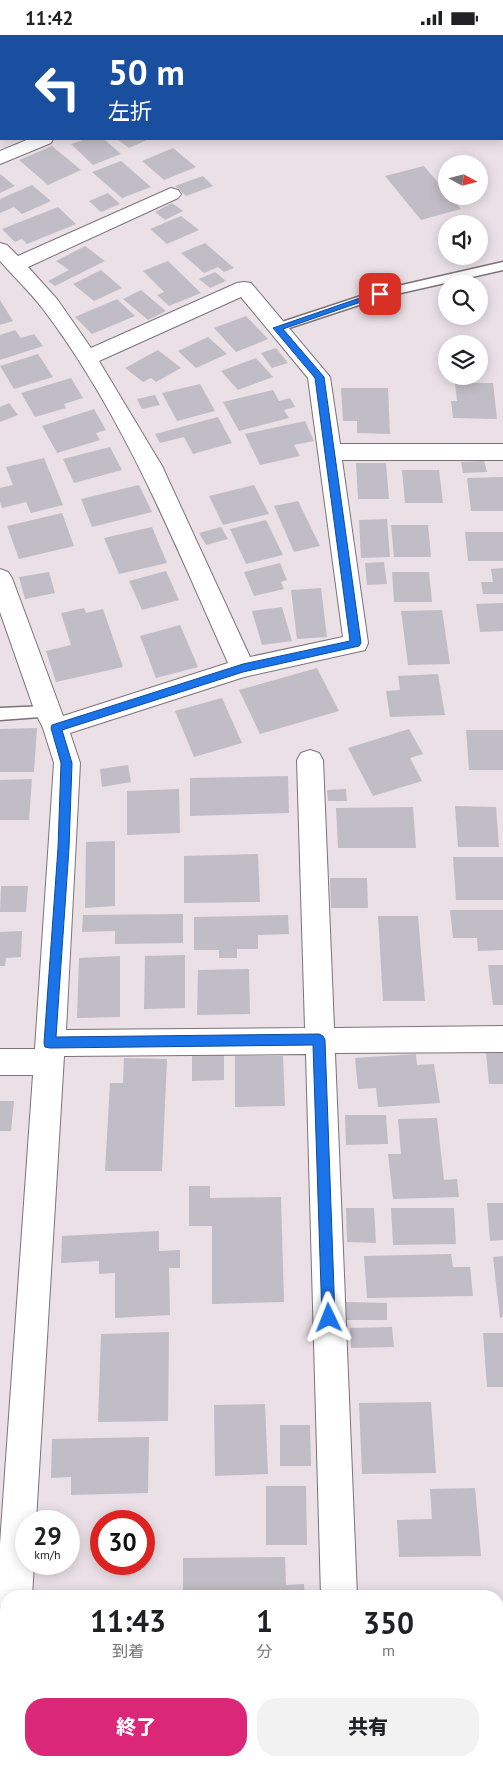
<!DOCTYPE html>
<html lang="ja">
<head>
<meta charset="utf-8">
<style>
  :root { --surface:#fff; --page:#f2f2f2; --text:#202124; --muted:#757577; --accent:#db2777 }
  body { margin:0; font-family:"PT Sans","Noto Sans JP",sans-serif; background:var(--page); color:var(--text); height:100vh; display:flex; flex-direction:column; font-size:19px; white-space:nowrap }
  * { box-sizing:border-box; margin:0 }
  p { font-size:16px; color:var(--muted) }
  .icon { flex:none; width:28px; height:28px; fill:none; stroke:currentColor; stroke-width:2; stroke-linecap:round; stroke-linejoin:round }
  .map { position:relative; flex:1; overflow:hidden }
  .details { position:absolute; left:0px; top:1555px; width:504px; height:176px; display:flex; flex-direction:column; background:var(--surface); border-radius:20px 20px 0 0; box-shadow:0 2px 12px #0003 }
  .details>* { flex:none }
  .banner { position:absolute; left:0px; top:0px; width:504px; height:105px; box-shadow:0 2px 12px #0003; background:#1a4fa0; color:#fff; overflow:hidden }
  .needle { width:32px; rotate:97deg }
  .controls { position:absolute; left:438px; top:120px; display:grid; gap:10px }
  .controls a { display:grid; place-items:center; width:50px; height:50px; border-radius:50%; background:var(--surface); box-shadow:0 2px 12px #0003; font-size:25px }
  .speed { position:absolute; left:15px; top:1475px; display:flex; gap:10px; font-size:25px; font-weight:700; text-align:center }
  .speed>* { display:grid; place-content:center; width:65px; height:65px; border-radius:50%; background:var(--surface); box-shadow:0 2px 12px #0003; line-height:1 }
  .speed small { font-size:12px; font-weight:400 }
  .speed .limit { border:8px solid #d22; background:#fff; color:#111 }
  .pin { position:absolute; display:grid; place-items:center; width:42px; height:42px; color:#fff; margin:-21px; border-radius:10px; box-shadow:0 2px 8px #0006 }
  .me { position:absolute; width:55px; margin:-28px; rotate:358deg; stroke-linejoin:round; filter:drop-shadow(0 0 4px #0008) }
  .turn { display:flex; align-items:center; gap:18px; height:105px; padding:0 25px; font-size:22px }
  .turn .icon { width:65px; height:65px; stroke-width:2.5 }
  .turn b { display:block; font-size:35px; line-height:42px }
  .eta { display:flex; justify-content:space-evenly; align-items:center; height:85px; text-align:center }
  .eta b { font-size:30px; font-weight:800; line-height:35px }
  .cta { display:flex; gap:10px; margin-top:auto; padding:10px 25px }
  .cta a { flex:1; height:58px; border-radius:20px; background:var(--accent); color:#fff; font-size:20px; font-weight:800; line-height:58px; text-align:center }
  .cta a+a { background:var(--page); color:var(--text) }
  .status { display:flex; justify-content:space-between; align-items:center; height:35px; padding:0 25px; background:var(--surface); direction:ltr }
  .status svg { height:14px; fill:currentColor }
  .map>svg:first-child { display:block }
  .building { fill:#c1bdc6 }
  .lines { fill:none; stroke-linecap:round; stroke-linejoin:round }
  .lane-casing { stroke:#7c7379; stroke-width:3 }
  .street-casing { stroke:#7c7379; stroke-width:2 }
  .highway-casing { stroke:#c2c1c1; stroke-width:2 }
  .lane { fill:#fff; fill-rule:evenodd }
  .street { fill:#fff; fill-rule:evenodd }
  .highway { fill:#f4929b; fill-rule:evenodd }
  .route { fill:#1a73e8; stroke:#114b97 }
</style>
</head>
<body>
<div class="status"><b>11:42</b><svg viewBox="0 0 49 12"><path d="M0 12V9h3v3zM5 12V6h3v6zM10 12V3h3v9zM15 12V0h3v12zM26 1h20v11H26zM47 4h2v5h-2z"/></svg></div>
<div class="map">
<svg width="503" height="1731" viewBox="0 0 503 1731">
  <rect width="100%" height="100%" fill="#eae0e6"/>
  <path class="building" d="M86,104h18l17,15 -28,11 -22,-21z
    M117,104h32l-20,9z
    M52,111l29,24 -33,15 -29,-25z
    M173,113l23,19 -32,13 -22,-19z
    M121,126l30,26 -29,11 -30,-26z
    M424,131l22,26v4h4l11,13 -40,11 -36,-44z
    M0,139l15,12 -15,7z
    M203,141l10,10 -27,10 -11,-10z
    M32,150l19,16 -29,13 -8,-7 -14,6v-14z
    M108,158l12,11 -19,8 -12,-11z
    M172,168l11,8 -18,9 -10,-8z
    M58,172l18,17 -49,20 -5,-5 -7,3 -13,-13z
    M181,181l18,14 -32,14 -17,-15z
    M205,208l29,25 -10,4 -6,-5 -14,6 -23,-20z
    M85,211l20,15 -50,25 -7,-5 21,-11 -13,-9z
    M168,226l33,32 -32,13 -12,-11 7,-3 -21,-21z
    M101,235l21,18 -28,13 -21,-17z
    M215,237l11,9 -16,7 -11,-9z
    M141,255l25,21 -18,9 -25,-21z
    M117,264l18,17 -43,18 -17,-17z
    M0,265l13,21 -13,4z
    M246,281l22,23 -32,13 -22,-24z
    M15,295l6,8 13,-4 9,12 -43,14v-25z
    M208,302l19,17 -31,14 -18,-17z
    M276,313l12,15 -16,5 -11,-15z
    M158,315l23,18 -25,14 -5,-4 -8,4 -18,-14z
    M38,319l15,23 -39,12 -14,-23z
    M256,323l17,19 -35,13 -17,-19z
    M71,343l12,20 -19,6 2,4 -31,9 -14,-24z
    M455,348h38l4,36 -44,-1 -2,-17h6z
    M200,349l15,27 -38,10 -15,-28z
    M341,353h47l2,46 -33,-1v-12h-14z
    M273,355l6,11 11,-3 5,9 -11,3 5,8 -50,13 -16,-29z
    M155,360l5,10 -18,4 -5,-10z
    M9,368l9,12 -18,7v-15z
    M94,374l12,21 -10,3 4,7 -43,13 -15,-27z
    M218,382l14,26 -39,11 -9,-17 -24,6 -5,-9z
    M305,386l9,20 -20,4 6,11 -40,9 -15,-31z
    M110,412l12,23 -48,13 -11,-24z
    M44,423l19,47 -32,8 -5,-11 -24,6 -2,-6v-14l13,-3 -7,-18z
    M484,426l3,11 -24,1 -2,-11z
    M356,428h30l3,36h-31z
    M402,435h37l4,33h-38z
    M503,442v34h-32l-4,-33z
    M139,450l13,27 -60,15 -11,-28z
    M254,450l15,29 -46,11 -14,-29z
    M298,466l22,45 -26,6 -20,-46z
    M62,478l12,33 -55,13 -12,-33z
    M387,484l3,38 -29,1 -2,-38z
    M266,485l17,35 -37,9 -16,-35z
    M391,490h37l3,32h-37z
    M152,492l15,36 -48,11 -15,-36z
    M221,492l7,12 -22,6 -7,-12z
    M465,497h38v29h-35z
    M384,527l3,22 -20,1 -2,-22z
    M280,528l7,17 -6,2 3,7 -30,7 -10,-24z
    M503,533v26h-20l-2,-12h12l-2,-13z
    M166,536l13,29 -37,10 -13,-29z
    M49,537l6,21 -30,6 -6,-22z
    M392,537h37l3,30h-38z
    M321,553l6,49 -30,2 -6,-49z
    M503,568v28l-23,1 -4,-28z
    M282,572l10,34 -30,4 -10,-34z
    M84,573l2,5 17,-4 20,58 -67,15 -10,-31 25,-6 -10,-32z
    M442,575l8,54 -42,1 -7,-54z
    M180,590l18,42 -42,11 -16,-42z
    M317,633l22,43 -79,23 -21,-44z
    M438,639l7,41 -55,2 -4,-26 14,-1 -2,-14z
    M222,663l20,45 -48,14 -19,-46z
    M37,693l-3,44h-34v-43z
    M409,694l14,25 -13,4 12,23 -49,15 -25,-48z
    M466,695h37v40h-34z
    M128,730l3,17 -29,5 -2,-18z
    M288,741l1,37 -99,3v-38z
    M32,744l-3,41h-29v-40z
    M179,754l1,44 -53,2v-44z
    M346,754l1,12h-19l-1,-11z
    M455,771l41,1 3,40h-41z
    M413,772l3,41h-78l-2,-40z
    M115,806v65l-30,2 1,-66z
    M258,819l2,48 -76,1v-47z
    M453,822h50v43h-47z
    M330,843h37l1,30h-37z
    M1,851h27l-2,26h-26z
    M450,875h53v40l-25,1 -1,-13h-24z
    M183,879v29l-68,1v-13l-33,1 1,-17z
    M288,880l1,19 -31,1v14h-21v9h-18v-8h-25v-33z
    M378,881h40l7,85h-42z
    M22,896l-1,26 -15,1 -1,8h-5v-34z
    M185,920v53l-41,1 1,-53z
    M120,921v61l-43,1 2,-60z
    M488,930h15v40h-10z
    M249,934l1,45 -53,1 1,-45z
    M224,1018v27l-32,1v-27z
    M486,1018h17v31h-14z
    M416,1019l1,11 17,-1 6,39 -62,4 -2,-19 -18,1 -3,-31z
    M235,1021h48l2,50 -50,1z
    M124,1023l43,1 -5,112h-57l5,-88h13z
    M0,1066h14l-3,30h-11z
    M345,1080h41l2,29 -42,1z
    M437,1083l7,62 13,-1 2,18 -66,2 -5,-45h13l-3,-35z
    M189,1151h21v12l71,-1 3,105 -72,2v-78h-23z
    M487,1168h16v37l-13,1z
    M346,1173h28l2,35 -29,-1z
    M391,1173h63l2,36 -63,1z
    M159,1196v20l21,-1v18h-11l1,47 -55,3v-45l-16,1v-13l-38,2 1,-27z
    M451,1219l2,13h17l3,29 -106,2 -3,-42z
    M503,1221v61l-3,1 -7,-61z
    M345,1267l42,1v17h-42z
    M392,1292l2,20 -43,1 -1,-20z
    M169,1297l-1,89 -70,1 3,-88z
    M483,1298h20v54h-16z
    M431,1367l5,71 -74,1 -3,-71z
    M265,1369l3,70 -53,2 -1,-71z
    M280,1390h30l1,41h-31z
    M149,1402l-1,56 -77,2v-18l-20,1 1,-39z
    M266,1451h40l1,59h-41z
    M475,1453l6,68 -82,1 -2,-37 35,-1 -2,-30z
    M285,1522l1,28 18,-1 1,12h-122v-38z
    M52,1725h102v6h-76l1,-4h-27z
    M403,1725h73l1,6h-74z"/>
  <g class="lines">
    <g class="lane-casing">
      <path id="lane" d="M503,227v8l-120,27 -106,35 -6,-4 2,-3 103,-34z
        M48,671l5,2 2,4 -2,4 -53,4v-12z"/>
    </g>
    <g class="street-casing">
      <path id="street" d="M0,19h1v11h-1z
        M29,104h24l-2,4 -51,21v-13z
        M171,153l7,2 3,4 -3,4 -150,69 29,32 34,49 146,-65 7,-1 7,1 79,94 10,67h163v16h-161l26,183 -3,7 -121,27 -174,56 10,30 -14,267 239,-2 -8,-268 4,-7 9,-3 9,3 4,7 11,268 169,-2v26l-168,1 22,543h-36l-15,-542 -242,2 -28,465h-10v43h8l-2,32h-26v15l-5,-2 -1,-4v-61l33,-469h-33v-26h35l19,-286 -11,-35 -8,-16 -35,-100v-43l8,3 4,6 51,138 165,-53c-54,-121 -104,-247 -185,-354 -13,-17 -29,-32 -43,-48v-18l7,2 11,11zM241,262l67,81 35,259 -93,20 -88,-191 -63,-105z
        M498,1625h5v36h-5z
        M6,1658v67h16v6h-22v-71z
        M326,1725h38v6h-38z"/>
    </g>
    <g class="highway-casing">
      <path id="highway" d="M455,0h18l1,1h-18z
        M502,22h1v10h-1z"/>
    </g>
    <use href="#lane" class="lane"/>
    <use href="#street" class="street"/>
    <use href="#highway" class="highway"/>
  </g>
  <path class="route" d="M377,257h6l1,2 -101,35 41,48 37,266 -2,3 -116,26 -181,58 10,33 -3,85 -13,189 263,-3 4,2 2,4 10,278 -2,5 -4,1 -5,-1 -2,-5 -9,-273 -263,3 -5,-1 -1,-4 14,-195 3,-85 -10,-35 1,-3 191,-61 107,-23 -35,-263 -42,-50z"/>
</svg>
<div class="controls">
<a><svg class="needle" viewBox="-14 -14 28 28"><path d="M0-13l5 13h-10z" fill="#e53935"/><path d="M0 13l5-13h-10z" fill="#757577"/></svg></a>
<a><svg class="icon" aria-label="sound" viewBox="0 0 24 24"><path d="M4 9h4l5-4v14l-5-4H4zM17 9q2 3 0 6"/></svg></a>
<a><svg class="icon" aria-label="search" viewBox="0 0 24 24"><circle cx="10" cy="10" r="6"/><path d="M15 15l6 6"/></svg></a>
<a><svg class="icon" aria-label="layers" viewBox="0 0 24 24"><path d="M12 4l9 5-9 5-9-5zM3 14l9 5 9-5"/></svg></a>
</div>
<div class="speed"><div>29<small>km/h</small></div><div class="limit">30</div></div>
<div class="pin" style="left:380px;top:259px;background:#d93025"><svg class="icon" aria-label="arrive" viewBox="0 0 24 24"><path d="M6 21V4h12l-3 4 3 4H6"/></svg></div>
<svg class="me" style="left:329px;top:1283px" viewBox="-20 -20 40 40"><path d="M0-17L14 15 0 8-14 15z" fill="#1a73e8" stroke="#fff" stroke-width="4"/></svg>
<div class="banner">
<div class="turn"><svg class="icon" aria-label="left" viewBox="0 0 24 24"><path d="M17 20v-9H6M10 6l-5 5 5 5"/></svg><div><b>50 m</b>左折</div></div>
</div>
<section class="details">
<div class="eta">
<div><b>11:43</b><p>到着</p></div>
<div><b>1</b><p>分</p></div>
<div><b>350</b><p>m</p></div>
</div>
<div class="cta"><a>終了</a><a>共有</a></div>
</section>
</div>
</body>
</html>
